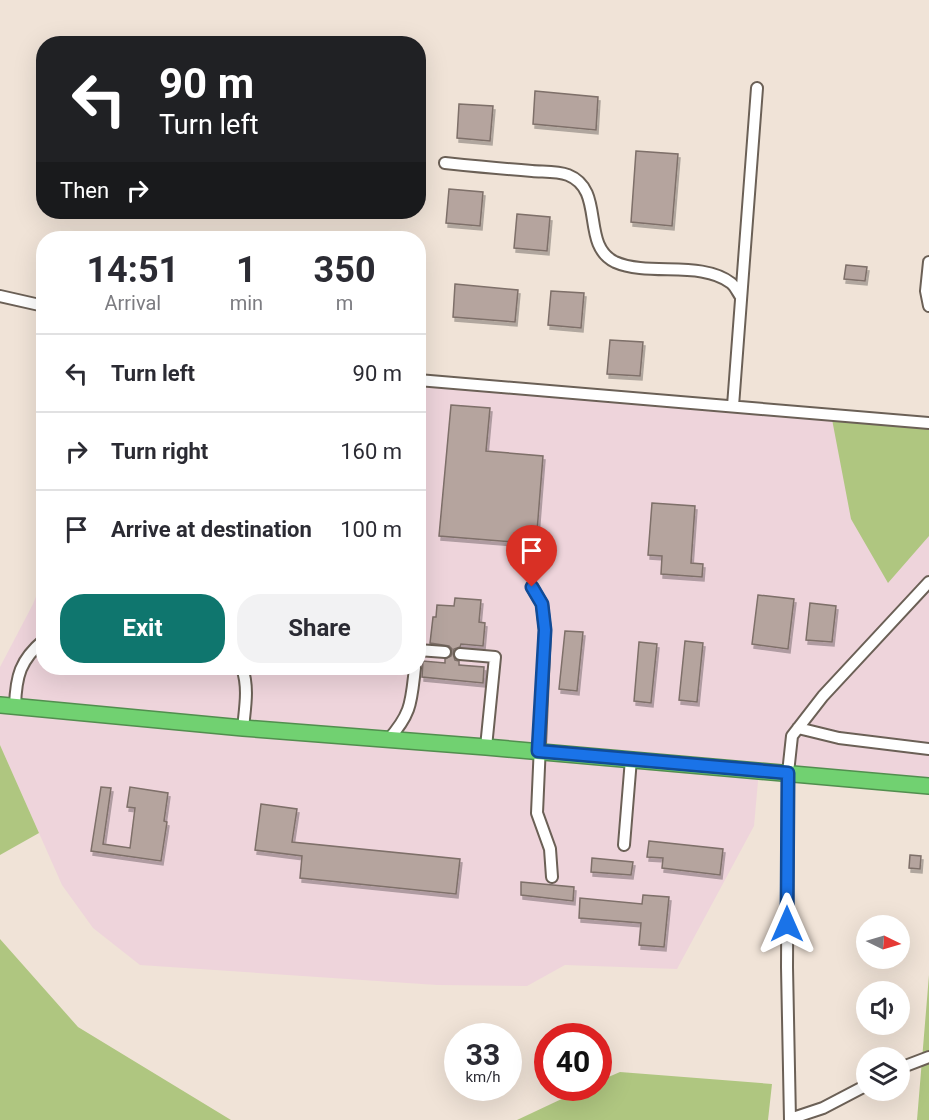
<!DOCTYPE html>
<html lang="en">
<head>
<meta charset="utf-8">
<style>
  :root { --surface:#fff; --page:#f2f2f3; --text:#2b2b33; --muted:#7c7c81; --line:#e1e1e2; --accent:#0f766e }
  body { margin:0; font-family:Roboto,sans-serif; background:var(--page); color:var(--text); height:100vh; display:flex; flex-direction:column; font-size:22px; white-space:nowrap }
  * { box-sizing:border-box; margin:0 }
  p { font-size:20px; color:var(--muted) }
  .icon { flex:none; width:33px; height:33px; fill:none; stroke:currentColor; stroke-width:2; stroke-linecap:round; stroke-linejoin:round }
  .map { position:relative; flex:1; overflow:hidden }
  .panel { position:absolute; left:36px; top:231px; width:390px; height:444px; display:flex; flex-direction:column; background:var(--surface); border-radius:24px; box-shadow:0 6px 24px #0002 }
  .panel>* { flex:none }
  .top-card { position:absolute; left:36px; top:36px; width:390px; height:183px; border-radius:24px; box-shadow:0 6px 24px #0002; background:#202124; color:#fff; overflow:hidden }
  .needle { width:39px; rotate:95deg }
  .fabs { position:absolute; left:856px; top:915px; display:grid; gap:12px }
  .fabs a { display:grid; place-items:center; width:54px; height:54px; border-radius:50%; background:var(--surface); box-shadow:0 6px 24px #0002; font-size:30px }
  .speed { position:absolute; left:444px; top:1023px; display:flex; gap:12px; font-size:30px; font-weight:700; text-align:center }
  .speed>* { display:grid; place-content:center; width:78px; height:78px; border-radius:50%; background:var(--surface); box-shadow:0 6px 24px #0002; line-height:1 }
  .speed small { font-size:15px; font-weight:400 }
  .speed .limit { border:9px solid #d22; background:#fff; color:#111 }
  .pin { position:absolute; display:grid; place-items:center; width:51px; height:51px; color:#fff; margin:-62px -26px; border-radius:50% 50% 50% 0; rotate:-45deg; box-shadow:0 0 6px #0007 }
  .pin .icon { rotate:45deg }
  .me { position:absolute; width:66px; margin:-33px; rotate:0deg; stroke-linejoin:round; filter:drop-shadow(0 0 4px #0008) }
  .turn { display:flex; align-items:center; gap:21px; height:126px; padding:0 24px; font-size:27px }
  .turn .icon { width:78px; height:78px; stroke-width:2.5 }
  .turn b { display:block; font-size:42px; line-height:51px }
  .then { display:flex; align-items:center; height:57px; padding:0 24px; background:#0003; gap:12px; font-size:22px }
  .eta { display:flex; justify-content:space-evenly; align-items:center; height:102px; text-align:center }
  .eta b { font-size:36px; font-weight:700; line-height:42px }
  .action { display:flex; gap:12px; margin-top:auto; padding:12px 24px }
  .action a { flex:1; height:69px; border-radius:24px; background:var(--accent); color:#fff; font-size:24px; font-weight:700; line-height:69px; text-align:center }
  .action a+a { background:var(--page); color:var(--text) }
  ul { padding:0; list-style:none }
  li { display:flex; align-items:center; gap:18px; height:78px; padding:0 24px; border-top:2px solid var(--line) }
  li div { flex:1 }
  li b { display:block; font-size:22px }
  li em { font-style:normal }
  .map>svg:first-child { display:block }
  .commercial { fill:#eed4db }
  .green { fill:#afc680 }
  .building { fill:#b5a49e; stroke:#7e6f69; stroke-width:1.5; filter:url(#shadow) }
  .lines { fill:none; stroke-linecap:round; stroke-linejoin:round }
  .minor-casing { stroke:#6b6056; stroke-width:14 }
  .highway-casing { stroke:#518e4e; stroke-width:18 }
  .minor { stroke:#fff; stroke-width:10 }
  .highway { stroke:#71d171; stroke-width:15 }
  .route-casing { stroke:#114b97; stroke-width:15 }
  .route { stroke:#1a73e8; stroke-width:10 }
</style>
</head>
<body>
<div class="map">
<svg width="929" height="1120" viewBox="0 0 929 1120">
  <defs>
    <filter id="shadow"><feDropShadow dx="2" dy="4" stdDeviation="0" flood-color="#0004"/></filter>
  </defs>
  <rect width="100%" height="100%" fill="#f0e3d7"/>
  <path class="commercial" d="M419,380l510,43v363l-170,-16 -5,56 -77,143 -112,-4 -38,21 -90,-1 -297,-20 -47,-37 -31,-43 -62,-140v-78l33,-63 10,-25 1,89h374z"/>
  <path class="green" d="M831,414l98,9v113l-41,47 -37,-64z
    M0,745l39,88 -39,22z
    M0,939l78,88 153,93h-231z
    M929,975v145h-12z
    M620,1072l152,12 -4,36h-251l68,-32h13l1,-7z"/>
  <path class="building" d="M535,91l63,6 -2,33 -63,-6z
    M459,104l34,2 -3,35 -33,-3z
    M636,151l42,3 -6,72 -41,-4z
    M449,189l34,3 -3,34 -34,-3z
    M517,214l33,3 -3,34 -33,-3z
    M846,265l21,2 -2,14 -21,-2z
    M455,284l63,6 -3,32 -62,-5z
    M551,291l33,2 -3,35 -33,-3z
    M610,340l33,2 -3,34 -33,-2z
    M451,405l39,3 -4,43 57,5 -7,88 -97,-8z
    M652,503l43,3 -4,57 12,1 -1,13 -41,-3 1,-18 -14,-1z
    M758,595l36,4 -6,50 -36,-5z
    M455,598l26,2 -2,22 6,1 -2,23 -22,-2 -1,3 -6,2 -1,5 2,6 4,1v4l25,2 -1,16 -61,-6 1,-16 22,2v-4l6,-3 1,-7 -3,-3 -19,-3 3,-26h3l1,-12 17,1z
    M810,603l26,3 -4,36 -26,-2z
    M565,631l18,1 -6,59 -18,-2z
    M685,641l18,2 -6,59 -18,-2z
    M639,642l18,2 -6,59 -17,-2z
    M101,787l10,1 -8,56 27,4 5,-40 -8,-1 3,-20 38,6 -4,28 3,1 -6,39 -70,-10z
    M261,804l36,5 -5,33 168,17 -4,35 -156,-16 2,-22 -47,-6z
    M649,841l74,8 -3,26 -58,-7 1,-10 -16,-1z
    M910,855l11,1 -1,13 -11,-1z
    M592,858l41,4 -2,13 -40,-3z
    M521,882l53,5 -1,14 -52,-6z
    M643,895l26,2 -5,50 -25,-2 2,-22 -62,-5 1,-20 62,6z"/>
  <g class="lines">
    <g class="minor-casing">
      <path id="minor" d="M445,163c29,3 58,6 87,8 11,1 25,0 36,4 38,15 12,70 47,87 34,15 86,-2 116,21 4,3 7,10 10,14
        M929,262l-3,29 3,15
        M0,296l44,10
        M418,380l511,43
        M733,406l24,-318
        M532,587l10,17 3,26 -8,183 13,36 2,28
        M418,650l27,2
        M460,654l35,3 -9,90
        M242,668c7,19 3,40 1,60
        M15,706c1,-30 5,-46 29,-66
        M798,728l41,10 90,11
        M388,740c24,-27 23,-38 27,-72
        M624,845l7,-86
        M900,1068l29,-11
        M790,1119l33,-11 44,-23
        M790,1120l-3,-153 1,-194 4,-37 31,-40 106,-114"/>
    </g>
    <g class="highway-casing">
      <path id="highway" d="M0,705l243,23 243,19 443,39"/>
    </g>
    <use href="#minor" class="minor"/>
    <use href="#highway" class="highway"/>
  </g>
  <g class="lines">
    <g class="route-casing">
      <path id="route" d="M532,587l10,17 3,26 -7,121 250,22 -1,151"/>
    </g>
    <use href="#route" class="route"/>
  </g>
</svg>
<div class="fabs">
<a><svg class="needle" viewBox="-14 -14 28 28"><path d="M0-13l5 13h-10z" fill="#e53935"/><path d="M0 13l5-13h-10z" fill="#7c7c81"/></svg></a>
<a><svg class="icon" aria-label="sound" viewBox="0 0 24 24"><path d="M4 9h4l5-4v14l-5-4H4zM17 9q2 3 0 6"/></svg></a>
<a><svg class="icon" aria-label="layers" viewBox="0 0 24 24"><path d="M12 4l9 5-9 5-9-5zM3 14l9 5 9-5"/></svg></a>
</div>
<div class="speed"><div>33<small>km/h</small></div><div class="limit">40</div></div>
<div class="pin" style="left:532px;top:587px;background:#d93025"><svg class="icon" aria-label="arrive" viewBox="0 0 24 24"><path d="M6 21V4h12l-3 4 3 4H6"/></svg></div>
<svg class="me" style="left:787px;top:924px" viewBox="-20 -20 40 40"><path d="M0-17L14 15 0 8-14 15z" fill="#1a73e8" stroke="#fff" stroke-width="4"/></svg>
<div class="top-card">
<div class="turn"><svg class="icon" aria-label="left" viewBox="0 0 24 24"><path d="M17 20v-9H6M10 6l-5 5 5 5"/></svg><div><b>90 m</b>Turn left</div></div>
<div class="then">Then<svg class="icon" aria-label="right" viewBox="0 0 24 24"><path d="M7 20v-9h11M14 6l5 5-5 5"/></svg></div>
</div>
<section class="panel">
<div class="eta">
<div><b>14:51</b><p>Arrival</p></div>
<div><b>1</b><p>min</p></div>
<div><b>350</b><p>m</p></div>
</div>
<ul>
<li><svg class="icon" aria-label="left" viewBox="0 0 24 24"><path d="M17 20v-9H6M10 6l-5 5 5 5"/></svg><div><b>Turn left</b></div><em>90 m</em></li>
<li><svg class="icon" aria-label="right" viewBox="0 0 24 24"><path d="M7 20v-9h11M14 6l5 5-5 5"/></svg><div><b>Turn right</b></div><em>160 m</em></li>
<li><svg class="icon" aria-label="arrive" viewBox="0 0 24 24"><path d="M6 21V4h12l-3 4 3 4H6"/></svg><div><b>Arrive at destination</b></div><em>100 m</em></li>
</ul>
<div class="action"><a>Exit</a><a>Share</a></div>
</section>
</div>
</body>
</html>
